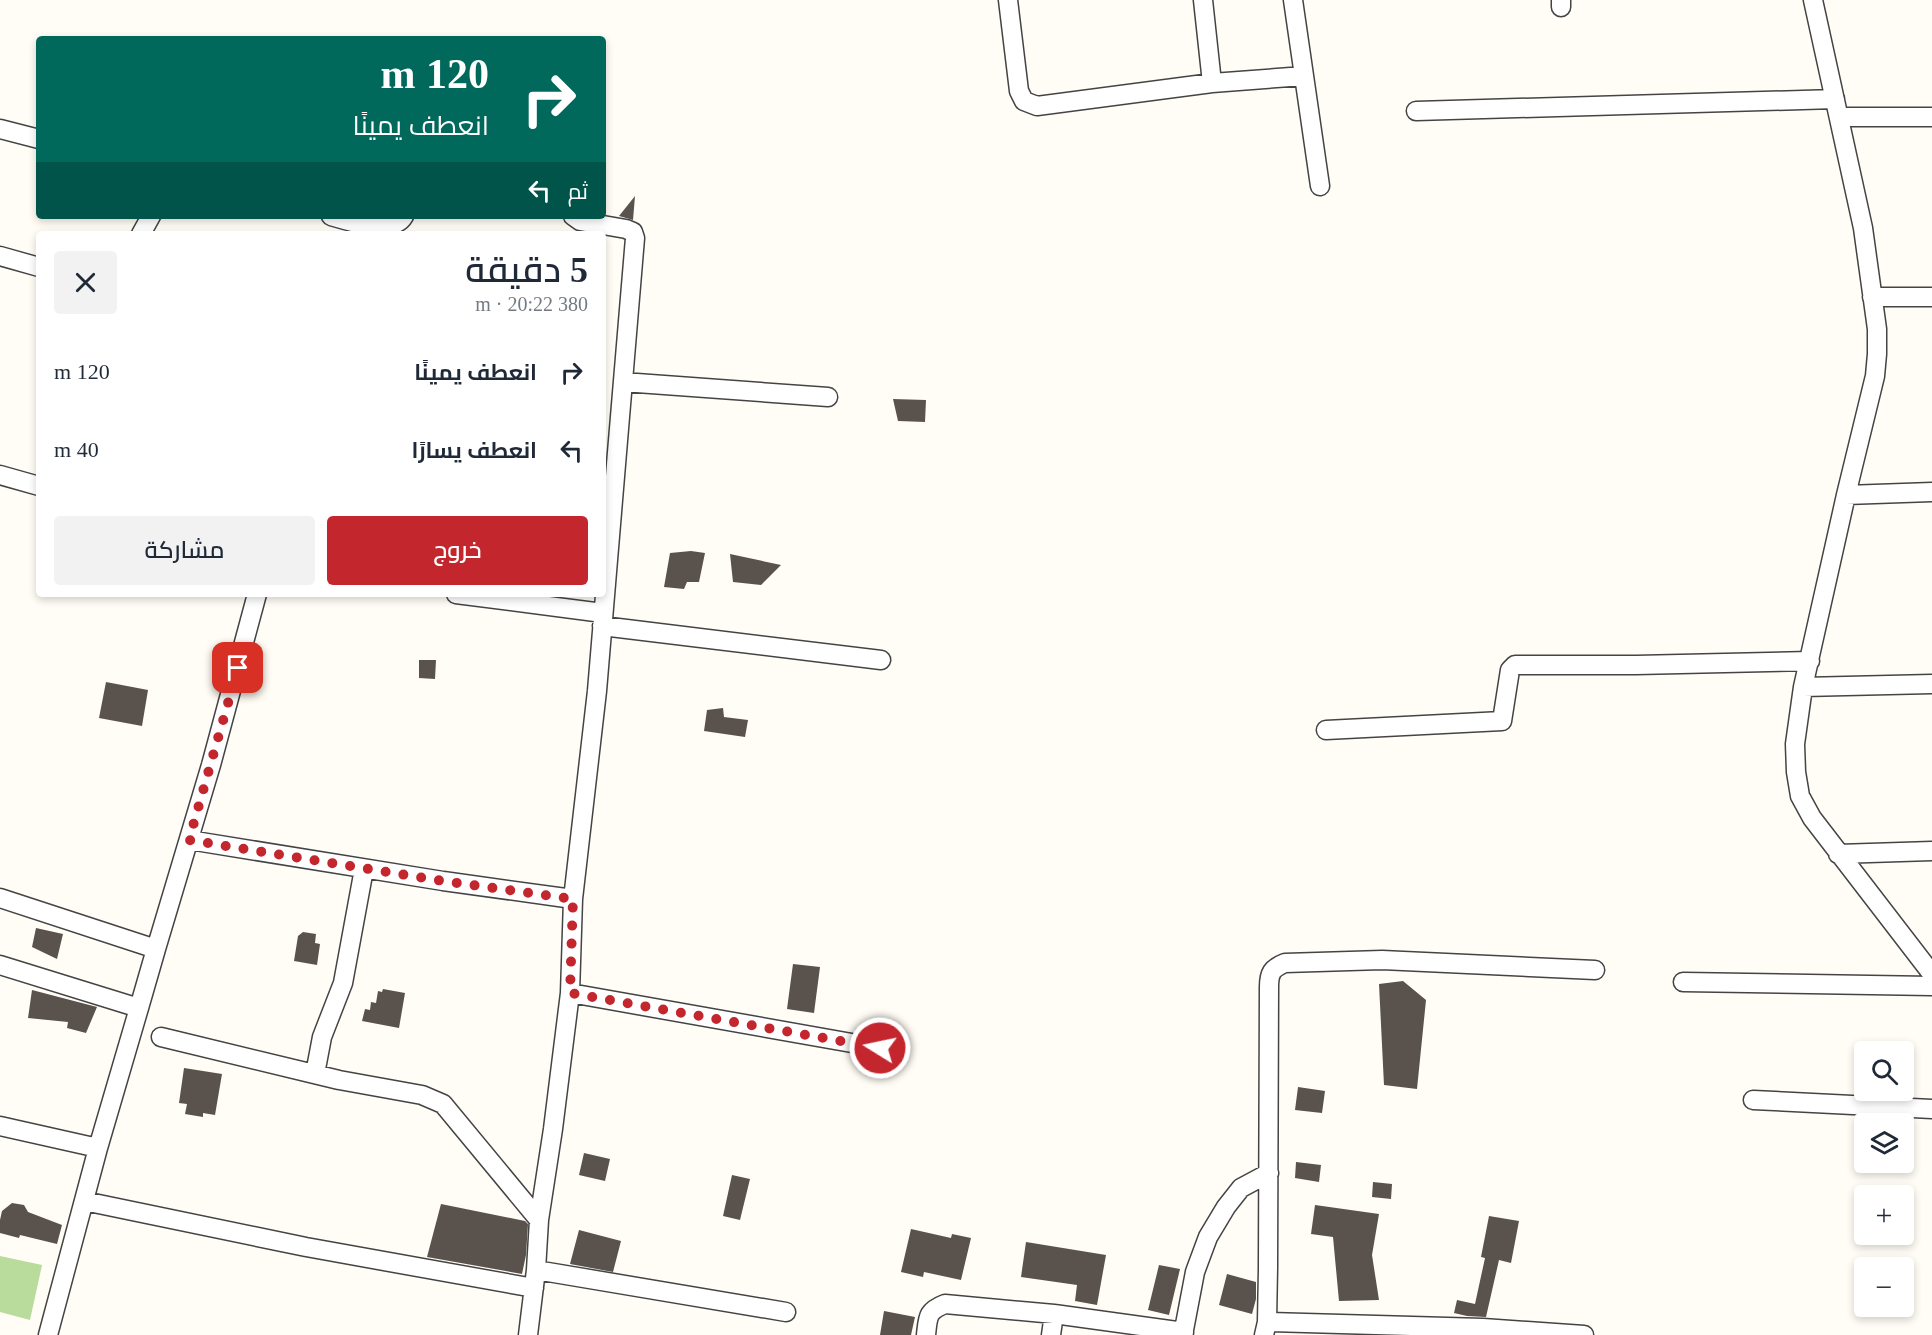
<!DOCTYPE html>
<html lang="ar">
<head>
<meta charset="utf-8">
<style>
  :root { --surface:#fff; --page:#f2f2f3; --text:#1f2937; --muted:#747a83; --accent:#c4262e }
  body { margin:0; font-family:"Times New Roman",Cairo,serif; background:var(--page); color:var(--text); direction:rtl; height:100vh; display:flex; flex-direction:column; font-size:22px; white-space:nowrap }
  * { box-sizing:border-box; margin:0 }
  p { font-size:20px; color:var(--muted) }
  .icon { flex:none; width:33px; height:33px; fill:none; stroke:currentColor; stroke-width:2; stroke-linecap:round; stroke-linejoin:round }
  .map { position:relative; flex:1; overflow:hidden; direction:ltr }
  .sheet { position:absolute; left:36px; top:231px; width:570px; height:366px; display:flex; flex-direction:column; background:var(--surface); border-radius:6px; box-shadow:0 3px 9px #0003; direction:rtl }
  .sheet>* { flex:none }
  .hud { position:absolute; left:36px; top:36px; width:570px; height:183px; border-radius:6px; box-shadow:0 3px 9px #0003; direction:rtl; background:#00695c; color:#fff; overflow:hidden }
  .fabs { position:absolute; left:1854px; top:1041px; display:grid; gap:12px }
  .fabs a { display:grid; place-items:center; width:60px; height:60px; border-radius:6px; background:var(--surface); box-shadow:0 3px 9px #0003; font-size:30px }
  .pin { position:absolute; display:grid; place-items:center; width:51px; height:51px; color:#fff; margin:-26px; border-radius:12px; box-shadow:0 3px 9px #0006 }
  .me { position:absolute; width:66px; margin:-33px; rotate:280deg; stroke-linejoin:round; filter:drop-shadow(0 0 4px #0008) }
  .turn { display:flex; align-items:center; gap:21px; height:126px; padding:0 18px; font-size:27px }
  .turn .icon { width:78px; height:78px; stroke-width:2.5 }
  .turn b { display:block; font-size:42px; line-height:51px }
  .then { display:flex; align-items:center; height:57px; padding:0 18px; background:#0003; gap:12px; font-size:22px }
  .round { display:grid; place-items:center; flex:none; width:63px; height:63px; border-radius:6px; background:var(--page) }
  .overview { display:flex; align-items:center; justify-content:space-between; height:102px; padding:0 18px }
  h1 { font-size:36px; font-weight:600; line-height:45px }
  .primary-button { display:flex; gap:12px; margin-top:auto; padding:12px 18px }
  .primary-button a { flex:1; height:69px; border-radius:6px; background:var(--accent); color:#fff; font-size:24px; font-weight:600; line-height:69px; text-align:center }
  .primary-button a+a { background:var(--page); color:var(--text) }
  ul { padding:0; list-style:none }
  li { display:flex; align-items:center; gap:18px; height:78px; padding:0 18px }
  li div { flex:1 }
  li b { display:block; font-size:22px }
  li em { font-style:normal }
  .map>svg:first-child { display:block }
  .forest { fill:#b9dc9c }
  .building { fill:#5a524d }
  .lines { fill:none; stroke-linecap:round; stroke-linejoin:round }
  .minor-casing { stroke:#444; stroke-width:21 }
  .minor { stroke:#fff; stroke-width:18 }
  .route { stroke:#c4262e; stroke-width:10; stroke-dasharray:0 18 }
</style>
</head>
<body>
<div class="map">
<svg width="1932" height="1335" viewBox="0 0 1932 1335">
  <rect width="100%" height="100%" fill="#fffdf5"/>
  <path class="forest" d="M0,1256l42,9 -12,55 -30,-8z"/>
  <path class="building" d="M635,196l-2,24 -14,-4z
    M893,399l33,1 -1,22 -27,-1z
    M691,551l14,2 -6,29h-12l-3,7 -20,-2 6,-34z
    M730,554l51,11 -20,20 -28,-3z
    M419,660h17l-1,19 -16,-1z
    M106,682l42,8 -6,36 -43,-8z
    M723,708l1,9 24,3 -3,17 -41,-6 3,-21z
    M36,928l27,6 -6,25 -25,-12z
    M303,932l13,2 -1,9 5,1 -3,21 -23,-4 4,-25z
    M793,964l27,3 -6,46 -27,-4z
    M1403,981l23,19 -9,89 -33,-4 -5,-101z
    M383,989l22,4 -6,35 -37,-7 3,-12 5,1 1,-8 5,1 2,-12 4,1z
    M32,990l65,17 -11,26 -19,-5 1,-6 -40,-4z
    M184,1068l38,6 -7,41 -12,-2v4l-18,-3 2,-10 -8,-1z
    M1298,1087l27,4 -3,22 -27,-3z
    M584,1153l26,6 -5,22 -26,-6z
    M1296,1162l25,3 -2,17 -24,-4z
    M732,1175l18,4 -10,41 -17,-4z
    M1373,1182l19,2 -1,15 -19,-2z
    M12,1203l12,2 4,7 34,13 -5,19 -37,-9 -1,3 -19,-5v-13l2,-9z
    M441,1204l84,17 3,3 -2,31 -4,19 -95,-17z
    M1315,1205l64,9 -7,41 7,45 -40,1 -6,-64 -22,-3z
    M1489,1216l30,5 -8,42 -12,-3 -13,57 -19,-1 -13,-3 3,-13 18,4 10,-46 -4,-1z
    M911,1229l40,9 1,-4 19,4 -10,42 -37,-8 -1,5 -22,-5z
    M579,1230l42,11 -8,31 -43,-8z
    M1026,1242l80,13 -9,50 -22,-4 2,-16 -56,-8z
    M1159,1265l21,4 -11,46 -21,-5z
    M1227,1274l29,8v17l-4,15 -33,-9z
    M884,1311l31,6 -4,18h-31z"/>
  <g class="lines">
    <g class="minor-casing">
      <path id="minor" d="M1008,0l11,91 5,10 13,5 175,-23 92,-7
        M1203,0l9,83
        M1293,0l27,186
        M1813,0l50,228 14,101v25l-2,22 -29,119 -43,192 -8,57 1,28 4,24 12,22 120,156
        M1561,7v-7
        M1416,111l419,-12
        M1839,117h93
        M0,129l39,10
        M331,216c17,5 62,20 73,0
        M141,234l10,-18
        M0,256l39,11
        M1872,297h60
        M623,382l205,15
        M0,475l39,11
        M1846,495l86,-3
        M456,594l147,19
        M602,626l279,34
        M1803,687l129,-3
        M1326,730l176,-9 8,-51 5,-5h121l174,-4
        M189,840l254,41 130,18
        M1838,854l94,-3
        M0,898l156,51 55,-184 46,-171
        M0,965l139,43 -41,140 -50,187
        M1683,982l249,4
        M570,993l310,55
        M139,1008l17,-59
        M161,1037l178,43 83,15 21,9 96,116
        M315,1074l7,-37 21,-54 21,-114
        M1753,1100l179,9
        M0,1126l98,22
        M84,1201l222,46 228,41
        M536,1270l250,42
        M1267,1322l216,6 101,7
        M528,1335l8,-65 3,-50 14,-91 17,-136 3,-94 24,-208 38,-453 -2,-6 -7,-3 -46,-8 -7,-5
        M926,1335c2,-18 1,-24 19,-31l109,10 130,18
        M1051,1335l3,-21
        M1183,1335l12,-63 13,-35 18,-30 15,-19 28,-15
        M1264,1335l3,-13 1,-54 1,-281c0,-14 3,-19 16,-24l97,-3 213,10"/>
    </g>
    <use href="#minor" class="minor"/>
  </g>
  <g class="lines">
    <path class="route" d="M238,668l-49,172 254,41 130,18 -3,94 310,55"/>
  </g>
</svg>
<div class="fabs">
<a><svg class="icon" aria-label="search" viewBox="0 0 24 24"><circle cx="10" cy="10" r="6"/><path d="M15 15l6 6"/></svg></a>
<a><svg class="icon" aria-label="layers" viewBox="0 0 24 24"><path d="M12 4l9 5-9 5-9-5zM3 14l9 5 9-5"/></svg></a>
<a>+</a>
<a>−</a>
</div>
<div class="pin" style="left:238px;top:668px;background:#d93025"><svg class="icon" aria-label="arrive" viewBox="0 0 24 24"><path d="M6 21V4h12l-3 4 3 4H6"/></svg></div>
<svg class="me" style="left:880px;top:1048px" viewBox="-20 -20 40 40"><circle r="17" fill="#c4262e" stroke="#fff" stroke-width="3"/><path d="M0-11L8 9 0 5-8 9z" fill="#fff"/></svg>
<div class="hud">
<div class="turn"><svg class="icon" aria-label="right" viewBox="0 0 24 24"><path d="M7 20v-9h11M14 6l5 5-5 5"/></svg><div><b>120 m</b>انعطف يمينًا</div></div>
<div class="then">ثم<svg class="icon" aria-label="left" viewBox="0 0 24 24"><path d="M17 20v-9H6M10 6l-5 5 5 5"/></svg></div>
</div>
<section class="sheet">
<div class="overview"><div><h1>5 دقيقة</h1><p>380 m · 20:22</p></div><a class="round"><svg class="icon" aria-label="close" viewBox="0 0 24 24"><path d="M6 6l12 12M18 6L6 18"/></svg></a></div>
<ul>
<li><svg class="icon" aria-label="right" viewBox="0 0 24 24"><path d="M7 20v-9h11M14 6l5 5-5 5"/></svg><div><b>انعطف يمينًا</b></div><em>120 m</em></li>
<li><svg class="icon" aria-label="left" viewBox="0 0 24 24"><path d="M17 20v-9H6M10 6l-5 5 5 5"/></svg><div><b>انعطف يسارًا</b></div><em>40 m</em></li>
</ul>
<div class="primary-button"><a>خروج</a><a>مشاركة</a></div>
</section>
</div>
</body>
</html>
